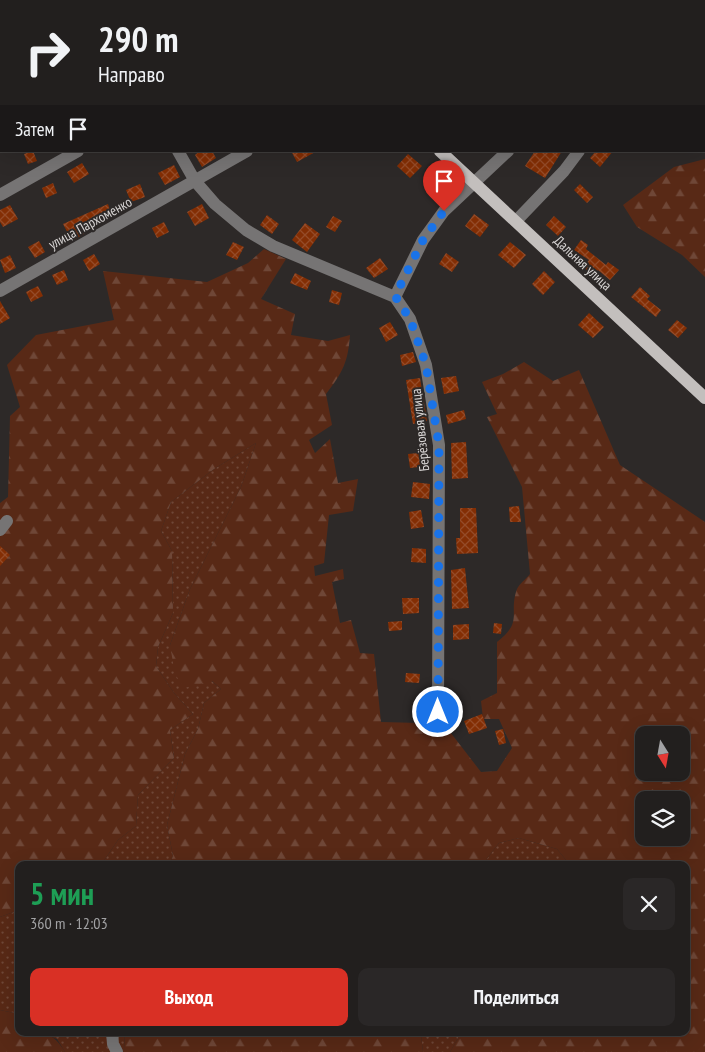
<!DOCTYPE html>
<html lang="ru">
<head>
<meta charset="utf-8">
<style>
  :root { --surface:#221f1e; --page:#2a2727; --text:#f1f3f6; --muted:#a2a2a4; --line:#3f3d3c; --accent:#d93025 }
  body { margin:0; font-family:"PT Sans Narrow",sans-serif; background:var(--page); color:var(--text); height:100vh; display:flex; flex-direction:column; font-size:19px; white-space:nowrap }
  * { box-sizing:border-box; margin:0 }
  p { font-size:16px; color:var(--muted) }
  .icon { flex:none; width:28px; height:28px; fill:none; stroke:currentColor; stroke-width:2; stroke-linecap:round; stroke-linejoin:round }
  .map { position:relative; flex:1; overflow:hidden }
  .panel { position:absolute; left:15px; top:861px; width:675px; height:175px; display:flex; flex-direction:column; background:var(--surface); border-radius:10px; box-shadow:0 5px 20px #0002,0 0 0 1px var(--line) }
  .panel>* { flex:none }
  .top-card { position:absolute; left:0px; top:0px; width:705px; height:152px; box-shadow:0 5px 20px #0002,0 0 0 1px var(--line); background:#221f1e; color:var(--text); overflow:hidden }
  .needle { width:32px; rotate:169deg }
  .buttons { position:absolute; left:635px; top:726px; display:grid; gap:10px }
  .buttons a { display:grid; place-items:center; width:55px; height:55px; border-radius:10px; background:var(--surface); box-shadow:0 5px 20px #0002,0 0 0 1px var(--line); font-size:25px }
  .pin { position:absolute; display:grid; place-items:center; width:42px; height:42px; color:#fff; margin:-51px -21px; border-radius:50% 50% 50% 0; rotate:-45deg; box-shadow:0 0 5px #0007 }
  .pin .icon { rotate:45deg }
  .me { position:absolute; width:55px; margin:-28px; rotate:0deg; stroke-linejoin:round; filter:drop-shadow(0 0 4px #0008) }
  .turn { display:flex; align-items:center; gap:18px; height:105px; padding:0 15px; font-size:22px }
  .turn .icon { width:65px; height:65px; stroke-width:2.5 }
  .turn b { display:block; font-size:35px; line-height:42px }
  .then { display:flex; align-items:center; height:48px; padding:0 15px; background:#0003; gap:10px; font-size:19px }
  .round { display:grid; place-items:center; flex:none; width:52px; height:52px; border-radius:10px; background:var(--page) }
  .headline { display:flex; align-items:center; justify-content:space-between; height:85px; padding:0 15px }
  h1 { font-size:30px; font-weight:800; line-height:38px; color:#1e9e55 }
  .primary-button { display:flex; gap:10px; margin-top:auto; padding:10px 15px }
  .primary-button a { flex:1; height:58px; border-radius:10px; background:var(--accent); color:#fff; font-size:20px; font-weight:800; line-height:58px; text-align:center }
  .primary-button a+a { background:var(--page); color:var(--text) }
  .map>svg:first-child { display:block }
  .grass { fill:url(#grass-dots) }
  .forest { fill:url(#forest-firs); fill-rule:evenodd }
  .building { fill:url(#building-cross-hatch) }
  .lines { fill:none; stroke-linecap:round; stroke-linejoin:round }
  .minor { stroke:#767474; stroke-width:12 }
  .major { stroke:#c3bfbd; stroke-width:12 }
  .route { stroke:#1a73e8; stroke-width:9; stroke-dasharray:0 16.2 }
  .labels { text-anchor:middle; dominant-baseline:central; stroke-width:4; stroke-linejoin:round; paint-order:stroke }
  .street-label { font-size:14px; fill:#d8d5d4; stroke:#2d2928 }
</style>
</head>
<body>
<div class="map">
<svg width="705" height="1052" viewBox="0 0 705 1052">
  <defs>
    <pattern id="grass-dots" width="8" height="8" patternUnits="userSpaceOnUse" patternTransform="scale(1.25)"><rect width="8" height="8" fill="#582916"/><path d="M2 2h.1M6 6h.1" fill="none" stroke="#6f4737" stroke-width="1.8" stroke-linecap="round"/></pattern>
    <pattern id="forest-firs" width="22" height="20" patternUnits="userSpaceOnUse" patternTransform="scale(1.25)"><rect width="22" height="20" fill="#582916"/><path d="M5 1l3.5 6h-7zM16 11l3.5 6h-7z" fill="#6f4737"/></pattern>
    <pattern id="building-cross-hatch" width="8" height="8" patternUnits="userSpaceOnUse" patternTransform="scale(1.25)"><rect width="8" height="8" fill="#832e04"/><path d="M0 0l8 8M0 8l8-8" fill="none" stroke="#944b28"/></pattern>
  </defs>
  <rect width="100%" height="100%" fill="#2d2928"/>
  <path class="grass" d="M256,443l-15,44 -51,102 -20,56 51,44 -17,14 -6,26 -13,25 -18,71 6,31 -4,9h-68l17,-25 18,-14 2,-31 36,-37 -4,-28 23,-16 -19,-21 -18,-27 2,-19 15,-34 -1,-62 -11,-20 10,-29 43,-33z
    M519,838l38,11 13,16h-88l17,-22z
    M19,910v104l-19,-4v-93z
    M41,1033h83l1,16 -2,3h-58l-8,-13z
    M424,1033h37l-11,19h-27l-2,-17z"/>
  <path class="forest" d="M705,159v118l-23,-22 -45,-28 -14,-22 51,-38z
    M264,249l22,10 -25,40 34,15 -4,21 37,6 22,-6c-2,27 -7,37 -24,59l6,31 -23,15 6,13 15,-14 8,44 20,-4 -5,32 -24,4 -5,48 -10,3 1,10 28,-7 1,10 -12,3 8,41 11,-3 9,33 14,1 7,68 39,1 27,5 34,44 16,-1 15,-23 -13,-29h-16l-2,-18 16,-8v-51c27,-21 11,-28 20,-53 2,-5 9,-10 13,-15l-8,-87 -35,-70 10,-3 -15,-32 21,-8 21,-12 29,19 26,-11 41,95 85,57v530h-255l11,-19 225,-1v-167h-116l-13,-16 -38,-11 -20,5 -17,22h-313l4,-9 -6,-31 18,-71 13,-25 6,-26 17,-14 -9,-8 -28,7 -9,-14 -5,-29 20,-56 51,-102 15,-44 -42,26 -43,33 -10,29 11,20 1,62 -15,34 -2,19 18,27 19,21 -23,16 4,28 -36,37 -2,31 -18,14 -17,25h-82v45l-19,7v-414l8,-6 2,-81 10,-9 -13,-42 29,-30 78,-15 -11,-49 104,11 41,-19zM644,735h37v37h-37zM644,800h37v38h-37z
    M0,1010l19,4v18c22,0 34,-1 46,20h-65z
    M124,1033v-1l300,1 -3,2 2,17h-300l2,-4z"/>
  <path class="building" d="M33,151l4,10 -9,3 -4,-10z
    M200,151h12l4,7 -14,9 -7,-12z
    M291,151h26l-20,11z
    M535,151h27l-17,27 -20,-12z
    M596,151h17l-13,16 -10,-9z
    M408,154l14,12 -12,12 -13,-12z
    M82,163l7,11 -15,9 -7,-11z
    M174,165l6,12 -15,8 -7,-12z
    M437,180l13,11 -9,12 -14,-11z
    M53,183l4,10 -11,5 -4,-10z
    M140,184l5,13 -14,5 -5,-12z
    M580,184l13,13 -6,6 -13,-13z
    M108,204l4,12 -28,11 3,5 -15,9 -9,-17z
    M202,204l7,14 -14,8 -8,-14z
    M10,205l8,14 -15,8 -3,-5v-12z
    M474,214l15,11 -9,12 -15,-11z
    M267,215l12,9 -7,10 -12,-9z
    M333,216l9,5 -7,11 -9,-5z
    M554,216l12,11 -8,9 -12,-11z
    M164,222l5,10 -12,6 -5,-10z
    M305,223l15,11 -13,18 -15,-12z
    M581,240l7,5 -2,4 20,16 2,-3 11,8 -9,10 -12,-10 -5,5 -10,-8 6,-7 -15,-10z
    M39,241l6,11 -10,6 -7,-11z
    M233,242l11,5 -7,13 -11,-5z
    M510,242l16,13 -12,13 -16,-13z
    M446,253l13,9 -7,10 -13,-8z
    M94,254l6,10 -11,7 -6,-11z
    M10,255l6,13 -11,5 -5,-13z
    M380,258l8,11 -14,9 -8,-10z
    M64,270l4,10 -11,5 -5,-10z
    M544,271l11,11 -12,13 -11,-11z
    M295,273l16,8 -4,9 -17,-7z
    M38,286l5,10 -12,6 -5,-10z
    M640,287l10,9 -3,3 14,11 -5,7 -25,-20z
    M332,290l10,3 -3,12 -10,-3z
    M0,301l10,17 -10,6z
    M589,313l15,14 -11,11 -15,-13z
    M677,320l10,8 -9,10 -10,-8z
    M390,322l8,13 -12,7 -7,-14z
    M413,352l3,10 -14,4 -2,-11z
    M456,376l3,15 -15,3 -3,-16z
    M420,378l7,43 -14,3 -7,-44z
    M464,410l2,9 -18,5 -2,-9z
    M466,442l2,36 -16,1 -1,-36z
    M428,452l1,14 -19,2 -2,-14z
    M413,482l17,2 -1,15 -18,-2z
    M519,506l2,16h-11l-1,-15z
    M460,508h16l2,45 -21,1 -1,-16h4z
    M421,510l3,17 -13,2 -2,-17z
    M0,546l10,9 -10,11z
    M412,548l14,1v14l-15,-1z
    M465,568l4,40 -17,1 -1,-39z
    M402,598h17v15l-16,1z
    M402,621v9l-13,1 -1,-9z
    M494,623l8,1 -1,10 -8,-1z
    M469,624v15l-16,1v-15z
    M406,673l14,1 -1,9 -14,-1z
    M482,714l5,14 -18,6 -5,-13z
    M503,729l3,14 -7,2 -4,-14z"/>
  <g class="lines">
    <path class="minor" d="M366,0l1,1
      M590,0l1,1
      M400,1l2,-1
      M523,1l1,-1
      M0,92h1
      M178,151l17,30 20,23 31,26 27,16 122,51 15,22 16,46 13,80 -1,267
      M0,195l78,-44
      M516,221l48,-50 15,-20
      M0,291l247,-140
      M395,297l28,-57 21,-29 64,-60
      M0,530l7,-9
      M112,1032l1,12 4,8"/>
    <path class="major" d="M273,0l1,1
      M440,151l265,247"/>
  </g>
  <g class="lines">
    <path class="route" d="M438,712l1,-267 -13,-80 -16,-46 -15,-23 28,-56 21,-29"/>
  </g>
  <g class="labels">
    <g class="street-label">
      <text transform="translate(90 223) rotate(-29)">улица Пархоменко</text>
      <text transform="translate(583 263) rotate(43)">Дальняя улица</text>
      <text transform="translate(420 430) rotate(-96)">Берёзовая улица</text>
    </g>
  </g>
</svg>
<div class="buttons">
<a><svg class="needle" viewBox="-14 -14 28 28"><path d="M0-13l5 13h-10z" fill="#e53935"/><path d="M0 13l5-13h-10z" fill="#a2a2a4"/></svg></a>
<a><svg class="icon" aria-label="layers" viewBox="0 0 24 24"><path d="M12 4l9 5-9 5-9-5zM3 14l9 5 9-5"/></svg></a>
</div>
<div class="pin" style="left:444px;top:211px;background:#d93025"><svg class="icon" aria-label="arrive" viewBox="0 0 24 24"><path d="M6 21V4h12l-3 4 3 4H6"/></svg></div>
<svg class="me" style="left:438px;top:712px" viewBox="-20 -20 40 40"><circle r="17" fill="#1a73e8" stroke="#fff" stroke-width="3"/><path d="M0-11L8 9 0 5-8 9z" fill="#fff"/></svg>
<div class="top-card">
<div class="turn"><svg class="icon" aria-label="right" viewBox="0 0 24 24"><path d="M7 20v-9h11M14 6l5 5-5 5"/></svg><div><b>290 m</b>Направо</div></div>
<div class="then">Затем<svg class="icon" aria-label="arrive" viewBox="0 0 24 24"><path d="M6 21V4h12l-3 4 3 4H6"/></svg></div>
</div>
<section class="panel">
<div class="headline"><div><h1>5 мин</h1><p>360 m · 12:03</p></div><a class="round"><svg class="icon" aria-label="close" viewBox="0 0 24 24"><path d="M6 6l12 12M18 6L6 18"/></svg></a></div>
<div class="primary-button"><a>Выход</a><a>Поделиться</a></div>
</section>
</div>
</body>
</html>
